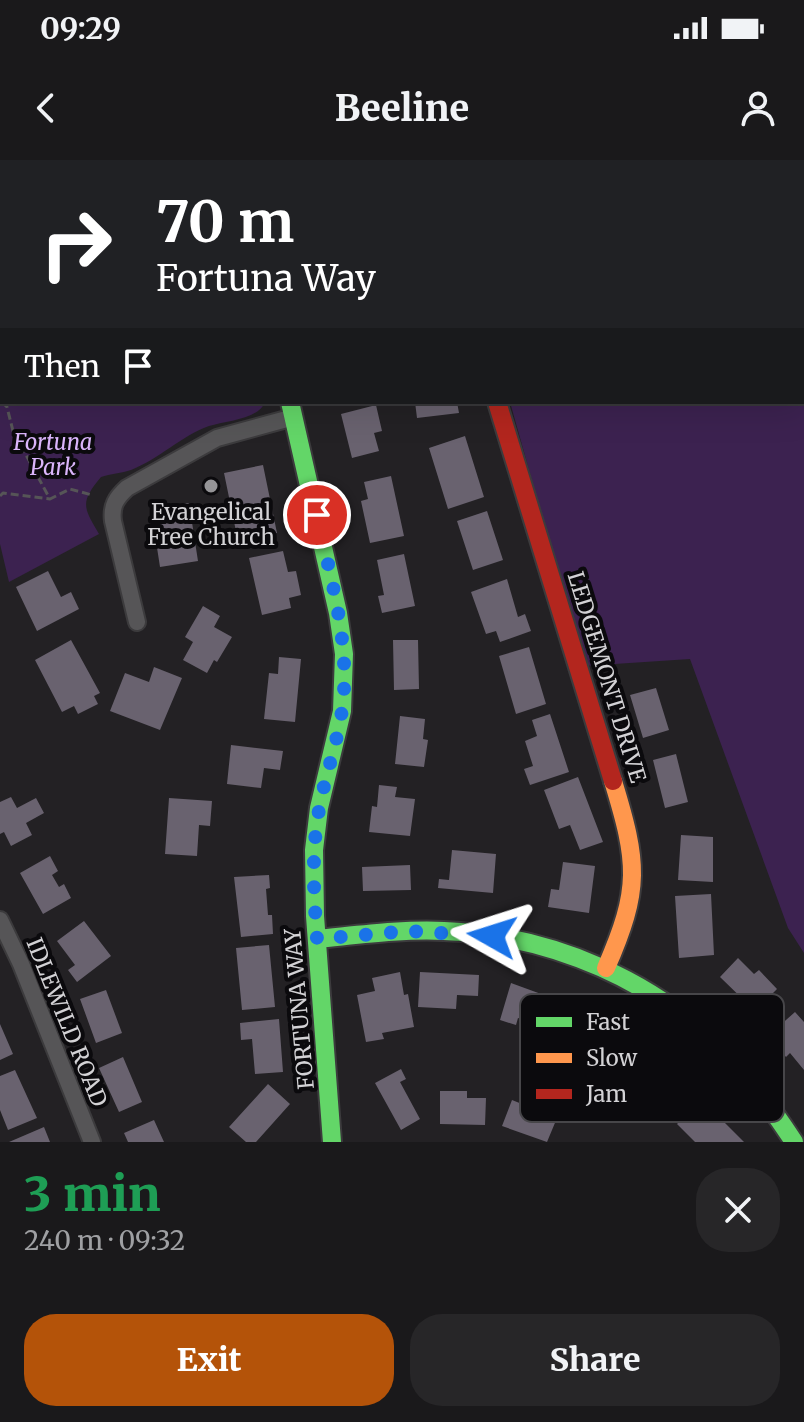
<!DOCTYPE html>
<html lang="en">
<head>
<meta charset="utf-8">
<style>
  :root { --surface:#1a191b; --page:#272628; --text:#f1f3f6; --muted:#9fa0a3; --line:#38383a; --accent:#b45309 }
  body { margin:0; font-family:Merriweather,serif; background:var(--page); color:var(--text); height:100vh; display:flex; flex-direction:column; font-size:30px; white-space:nowrap }
  * { box-sizing:border-box; margin:0 }
  p { font-size:26px; color:var(--muted) }
  .icon { flex:none; width:44px; height:44px; fill:none; stroke:currentColor; stroke-width:2; stroke-linecap:round; stroke-linejoin:round }
  .map { position:relative; height:982px; overflow:hidden }
  .panel { display:flex; flex-direction:column; background:var(--surface); flex:1 }
  .panel>* { flex:none }
  .hud { position:absolute; left:0px; top:0px; width:804px; height:244px; box-shadow:0 8px 32px #0002,0 0 0 2px var(--line); background:#202124; color:#fff; overflow:hidden }
  .pin { position:absolute; display:grid; place-items:center; width:68px; height:68px; color:#fff; margin:-34px; border:4px solid #fff; border-radius:50%; box-shadow:0 2px 8px #0007 }
  .me { position:absolute; width:88px; margin:-44px; rotate:276deg; stroke-linejoin:round; filter:drop-shadow(0 0 6px #0008) }
  .turn { display:flex; align-items:center; gap:28px; height:168px; padding:0 24px; font-size:36px }
  .turn .icon { width:104px; height:104px; stroke-width:2.5 }
  .turn b { display:block; font-size:56px; line-height:68px }
  .then { display:flex; align-items:center; height:76px; padding:0 24px; background:#0003; gap:16px; font-size:30px }
  .round { display:grid; place-items:center; flex:none; width:84px; height:84px; border-radius:32px; background:var(--page) }
  .overview { display:flex; align-items:center; justify-content:space-between; height:136px; padding:0 24px }
  h1 { font-size:48px; font-weight:800; line-height:60px; color:#1e9e55 }
  .cta { display:flex; gap:16px; margin-top:auto; padding:16px 24px }
  .cta a { flex:1; height:92px; border-radius:32px; background:var(--accent); color:#fff; font-size:32px; font-weight:800; line-height:92px; text-align:center }
  .cta a+a { background:var(--page); color:var(--text) }
  .status { display:flex; justify-content:space-between; align-items:center; height:56px; padding:0 40px; background:var(--surface); direction:ltr }
  .status svg { height:22px; fill:currentColor }
  header { display:flex; justify-content:space-between; align-items:center; height:104px; padding:0 24px; background:var(--surface); font-size:36px; font-weight:800 }
  .map>svg:first-child { display:block }
  .green { fill:#3c2250 }
  .building { fill:#69626f }
  .lines { fill:none; stroke-linecap:round; stroke-linejoin:round }
  .street-casing { stroke:#3c3b3d; stroke-width:20 }
  .fast-casing { stroke:#3c3b3d; stroke-width:22 }
  .slow-casing { stroke:#3c3b3d; stroke-width:22 }
  .jam-casing { stroke:#3c3b3d; stroke-width:22 }
  .path { stroke:#565557; stroke-width:3; stroke-dasharray:8 4; stroke-linecap:butt }
  .street { stroke:#565557; stroke-width:16 }
  .fast { stroke:#63d668; stroke-width:18 }
  .slow { stroke:#ff974d; stroke-width:18 }
  .jam { stroke:#b3261e; stroke-width:18 }
  .route { stroke:#1a73e8; stroke-width:14; stroke-dasharray:0 25.2 }
  .poi-dot { fill:#959497; stroke:#0b0a0d; stroke-width:3 }
  .labels { text-anchor:middle; dominant-baseline:central; stroke-width:8; stroke-linejoin:round; paint-order:stroke }
  .park-label { font-size:22px; font-style:italic; fill:#dab5fb; stroke:#0b0a0d }
  .poi-label { font-size:22px; fill:#d3d2d5; stroke:#0b0a0d }
  .street-label { font-size:22px; fill:#d3d2d5; stroke:#0b0a0d }
  .key { fill:#0b0a0d; stroke:#474649; stroke-width:2 }
  .key-label { font-size:22px; fill:#d3d2d5 }
</style>
</head>
<body>
<div class="status"><b>09:29</b><svg viewBox="0 0 49 12"><path d="M0 12V9h3v3zM5 12V6h3v6zM10 12V3h3v9zM15 12V0h3v12zM26 1h20v11H26zM47 4h2v5h-2z"/></svg></div>
<header><svg class="icon" aria-label="back" viewBox="0 0 24 24"><path d="M15 5l-7 7 7 7"/></svg>Beeline<svg class="icon" aria-label="person" viewBox="0 0 24 24"><circle cx="12" cy="8" r="4"/><path d="M4 21q1-7 8-7t8 7"/></svg></header>
<div class="map">
<svg width="804" height="982" viewBox="0 0 804 982">
  <rect width="100%" height="100%" fill="#232124"/>
  <path class="green" d="M695,0h109v793l-16,-25 -98,-269 -106,7 -74,-264h292v-240h-108z
    M0,202l2,40h263c-6,17 -39,19 -56,24 -28,10 -50,33 -78,44 -9,3 -21,4 -30,7 -22,26 -17,31 -2,57l-90,48 -9,-38z"/>
  <path class="building" d="M415,242h42l2,11 -42,5z
    M376,245l6,26 -8,2 5,18 -27,7 -11,-44z
    M465,276l19,61 -36,12 -19,-61z
    M263,305l14,68 -39,8 -14,-68z
    M391,316l13,60 -34,7 -9,-42 7,-2 -4,-17z
    M189,343l9,58 -38,6 -9,-58z
    M487,351l16,49 -30,10 -16,-49z
    M283,391l5,21 8,-1 5,24 -12,3 2,10 -29,7 -13,-57z
    M404,394l11,52 -33,7 -4,-17 6,-1 -7,-35z
    M48,411l13,26 10,-5 8,17 -42,22 -21,-44z
    M507,419l11,38 7,-3 6,17 -31,11 -4,-11 -10,3 -15,-42z
    M203,446l17,10 -6,11 18,10 -15,25 -3,-2 -7,13 -24,-13 10,-18 -8,-5z
    M71,480l29,53 -6,3 4,8 -20,10 -4,-8 -12,6 -27,-52z
    M393,480h25l1,49 -25,1z
    M529,487l17,57 -30,10 -17,-58z
    M279,497l22,2 -6,63 -31,-3 5,-46 9,1z
    M154,507l28,11 -22,52 -50,-19 15,-38 24,9z
    M656,528l13,42 -26,8 -13,-43z
    M550,554l19,58 -39,13 -6,-16 9,-3 -8,-25 12,-5 -5,-16z
    M400,556l25,3 -2,20 5,1 -4,27 -29,-3z
    M231,585l52,6 -3,19 -16,-2 -3,20 -34,-4z
    M676,594l12,48 -23,6 -12,-48z
    M578,617l25,65 -23,8 -10,-25 -11,4 -15,-39z
    M379,625l18,2 -2,10 20,2 -5,37 -41,-4 3,-26 5,1z
    M11,637l6,11 19,-10 8,15 -18,10 6,12 -21,11 -7,-14 -4,2v-32z
    M169,638l43,3 -2,25 -11,-1 -2,31 -32,-2z
    M681,675l32,2v45l-35,-2z
    M452,690l44,4 -3,39 -55,-5 1,-9 10,1z
    M50,696l8,15 -6,4 7,12 5,-3 7,14 -28,16 -23,-41z
    M563,702l32,4 -6,47 -41,-6 3,-18 8,1z
    M410,705l1,25 -48,1 -1,-24z
    M269,715l1,13 -4,1 2,26h4l1,19 -32,3 -7,-60z
    M711,734l3,61 -35,3 -4,-62z
    M84,761l27,35 -34,26 -9,-12 7,-5 -18,-24z
    M269,785l6,62 -33,3 -6,-62z
    M738,798l16,16 5,-4 18,19 -22,22 -35,-34z
    M400,812l4,23 4,-1 6,33 -32,6 2,6 -18,3 -9,-47 18,-4 -3,-13z
    M420,812l59,3 -1,21 -21,-1 -1,14 -38,-2z
    M511,823l52,19 -9,27 -36,-11 -2,7 -16,-5z
    M106,830l16,43 -26,10 -16,-44z
    M795,852l9,10v48l-14,-17 -4,4 -18,-21z
    M279,859l4,53 -28,2 -3,-35 -11,1 -1,-17z
    M0,864l13,30 -13,6z
    M123,897l19,45 -23,10 -20,-44z
    M401,909l5,10 -6,3 20,37 -19,11 -26,-47z
    M15,910l22,48 -29,12 -8,-20v-34z
    M268,924l22,20 -34,38h-10l-17,-15z
    M440,931h27v7h19l-1,27 -45,-1z
    M710,931l17,17 -8,9 25,25h-49l-18,-18z
    M512,940l45,18 -10,24 -45,-16z
    M154,960l10,22h-36l-4,-9z
    M44,967l6,15h-41z"/>
  <g class="lines">
    <g class="street-casing">
      <path id="street" d="M416,0l1,2
        M137,462l-24,-101c-2,-15 3,-23 14,-33l90,-50 77,-21
        M0,760l21,44 71,178"/>
    </g>
    <g class="fast-casing">
      <path id="fast" d="M98,0l3,2
        M290,242l48,211 6,41 -2,57 -23,97 -5,42 1,66 17,226
        M317,779c42,-4 85,-10 127,-8 108,4 214,50 288,129 23,25 43,53 62,82"/>
    </g>
    <g class="slow-casing">
      <path id="slow" d="M606,808c35,-80 32,-105 7,-187"/>
    </g>
    <g class="jam-casing">
      <path id="jam" d="M497,242l116,379"/>
    </g>
    <path class="path" d="M2,242l5,5 6,24 37,68 20,-10 22,6
      M0,336l3,-3 47,6"/>
    <use href="#street" class="street"/>
    <use href="#fast" class="fast"/>
    <use href="#slow" class="slow"/>
    <use href="#jam" class="jam"/>
  </g>
  <g class="lines">
    <path class="route" d="M317,355c12,57 30,116 27,175 -2,42 -18,80 -25,120 -8,43 -5,86 -2,129l91,-8 84,5"/>
  </g>
  <circle class="poi-dot" cx="211" cy="326" r="8"/>
  <g class="labels">
    <g class="park-label">
      <text x="53" y="282">Fortuna<tspan x="53" dy="25">Park</tspan></text>
    </g>
    <g class="poi-label">
      <text x="211" y="352">Evangelical<tspan x="211" dy="25">Free Church</tspan></text>
    </g>
    <g class="street-label">
      <text transform="translate(607 517) rotate(73)">LEDGEMONT DRIVE</text>
      <text transform="translate(299 849) rotate(-95)">FORTUNA WAY</text>
      <text transform="translate(67 862) rotate(68)">IDLEWILD ROAD</text>
    </g>
  </g>
  <rect x="520" y="834" width="264" height="128" rx="12" class="key"/>
  <rect x="536" y="857" width="36" height="10" fill="#63d668"/>
  <rect x="536" y="893" width="36" height="10" fill="#ff974d"/>
  <rect x="536" y="929" width="36" height="10" fill="#b3261e"/>
  <g class="key-label">
    <text x="586" y="870">Fast</text>
    <text x="586" y="906">Slow</text>
    <text x="586" y="942">Jam</text>
  </g>
</svg>
<div class="pin" style="left:317px;top:355px;background:#d93025"><svg class="icon" aria-label="arrive" viewBox="0 0 24 24"><path d="M6 21V4h12l-3 4 3 4H6"/></svg></div>
<svg class="me" style="left:492px;top:776px" viewBox="-20 -20 40 40"><path d="M0-17L14 15 0 8-14 15z" fill="#1a73e8" stroke="#fff" stroke-width="4"/></svg>
<div class="hud">
<div class="turn"><svg class="icon" aria-label="right" viewBox="0 0 24 24"><path d="M7 20v-9h11M14 6l5 5-5 5"/></svg><div><b>70 m</b>Fortuna Way</div></div>
<div class="then">Then<svg class="icon" aria-label="arrive" viewBox="0 0 24 24"><path d="M6 21V4h12l-3 4 3 4H6"/></svg></div>
</div>
</div>
<section class="panel">
<div class="overview"><div><h1>3 min</h1><p>240 m · 09:32</p></div><a class="round"><svg class="icon" aria-label="close" viewBox="0 0 24 24"><path d="M6 6l12 12M18 6L6 18"/></svg></a></div>
<div class="cta"><a>Exit</a><a>Share</a></div>
</section>
</body>
</html>
